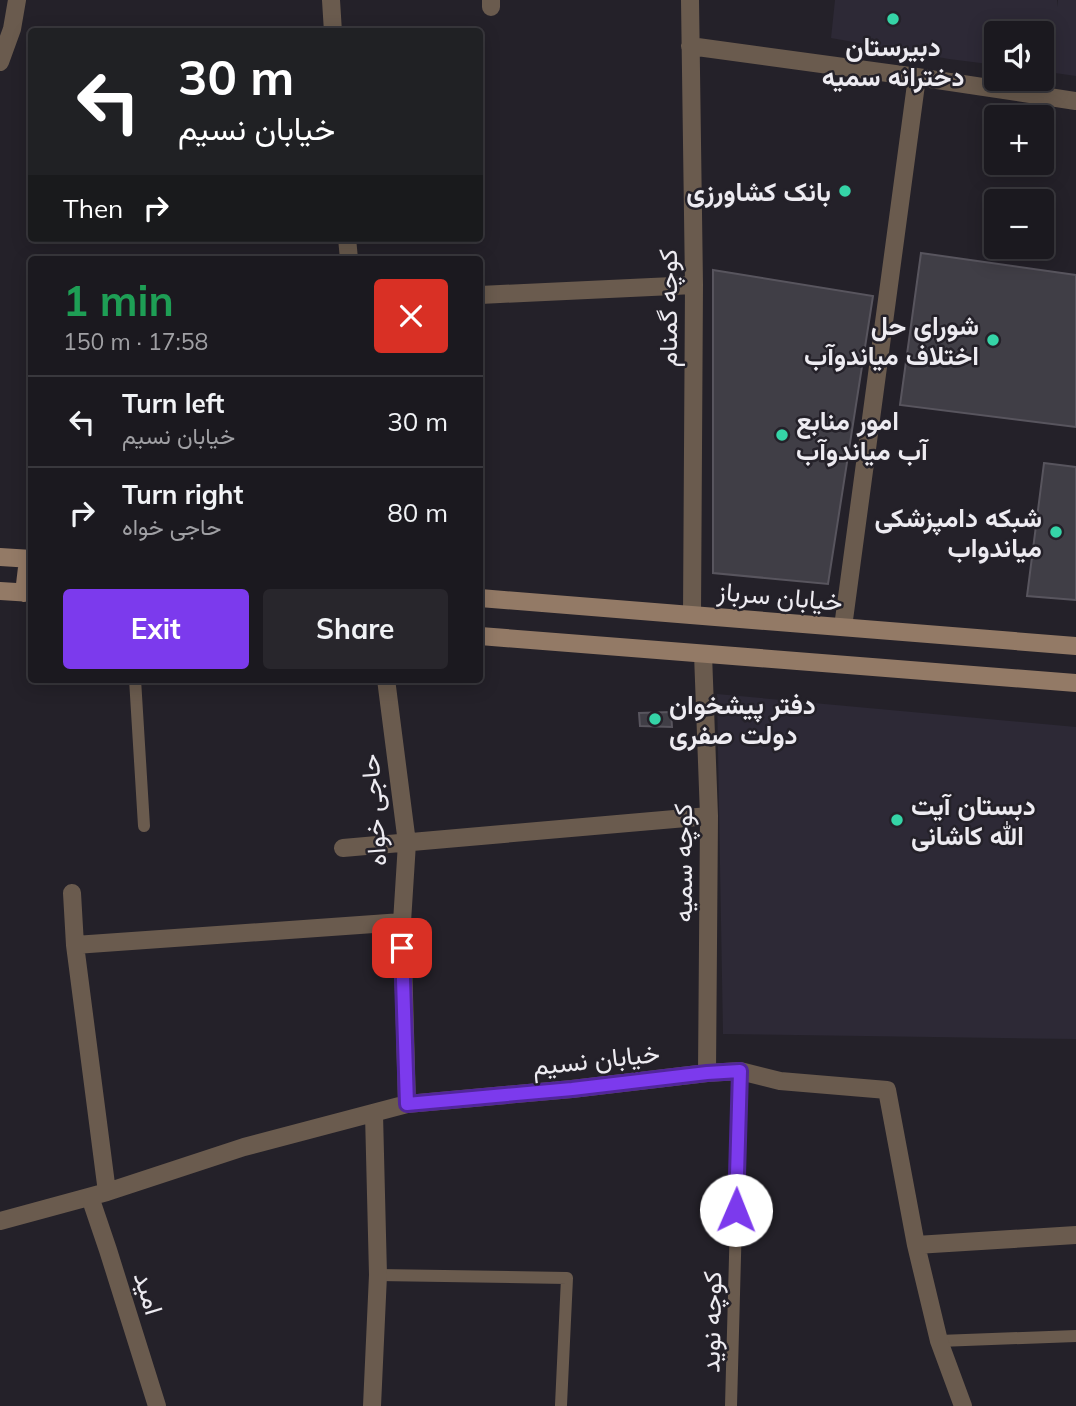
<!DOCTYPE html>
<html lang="en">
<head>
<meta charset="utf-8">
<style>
  :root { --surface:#1b191f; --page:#28262c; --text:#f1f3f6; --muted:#a0a0a4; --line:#39383d; --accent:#7c3aed }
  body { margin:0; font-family:Mulish,Vazirmatn,sans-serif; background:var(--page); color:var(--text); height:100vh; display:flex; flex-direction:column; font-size:26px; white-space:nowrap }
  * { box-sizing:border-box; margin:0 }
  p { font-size:23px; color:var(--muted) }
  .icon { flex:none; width:38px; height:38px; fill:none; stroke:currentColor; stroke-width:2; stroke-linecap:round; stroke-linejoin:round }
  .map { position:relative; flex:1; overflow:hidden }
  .side { position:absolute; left:28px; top:256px; width:455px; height:427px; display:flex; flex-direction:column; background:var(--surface); border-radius:7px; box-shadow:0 4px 18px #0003,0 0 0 2px var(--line) }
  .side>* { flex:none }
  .guide { position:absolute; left:28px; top:28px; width:455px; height:214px; border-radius:7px; box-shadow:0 4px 18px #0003,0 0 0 2px var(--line); background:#202124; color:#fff; overflow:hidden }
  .tools { position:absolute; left:984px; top:21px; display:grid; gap:14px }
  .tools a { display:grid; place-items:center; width:70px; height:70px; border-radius:7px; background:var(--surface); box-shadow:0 4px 18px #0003,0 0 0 2px var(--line); font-size:35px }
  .pin { position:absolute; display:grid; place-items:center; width:60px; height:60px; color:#fff; margin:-30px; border-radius:14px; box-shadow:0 4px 10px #0006 }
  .me { position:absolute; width:77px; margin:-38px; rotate:1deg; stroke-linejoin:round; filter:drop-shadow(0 0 5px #0008) }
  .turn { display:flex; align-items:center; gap:24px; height:147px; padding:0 35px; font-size:32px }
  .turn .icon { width:91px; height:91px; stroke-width:2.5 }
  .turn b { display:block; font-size:49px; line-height:60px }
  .then { display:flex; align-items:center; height:66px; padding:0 35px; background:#0003; gap:14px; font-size:26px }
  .round { display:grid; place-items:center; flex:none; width:74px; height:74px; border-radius:7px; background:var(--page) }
  .overview { display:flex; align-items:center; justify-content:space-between; height:119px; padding:0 35px }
  h1 { font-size:42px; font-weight:700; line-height:52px; color:#1e9e55 }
  .action { display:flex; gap:14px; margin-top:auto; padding:14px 35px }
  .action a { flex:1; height:80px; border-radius:7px; background:var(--accent); color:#fff; font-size:28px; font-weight:700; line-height:80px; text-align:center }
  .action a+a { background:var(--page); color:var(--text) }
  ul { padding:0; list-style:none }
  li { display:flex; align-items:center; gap:21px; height:91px; padding:0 35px; border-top:2px solid var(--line) }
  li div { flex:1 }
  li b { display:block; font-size:26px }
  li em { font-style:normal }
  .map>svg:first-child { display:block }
  .built { fill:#2d2936 }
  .building { fill:#403e46; stroke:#58555e; stroke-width:2 }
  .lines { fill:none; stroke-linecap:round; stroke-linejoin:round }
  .lane { stroke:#6a5b4e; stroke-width:12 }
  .street { stroke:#6a5b4e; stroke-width:18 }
  .secondary { stroke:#937a66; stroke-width:18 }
  .route-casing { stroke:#51269a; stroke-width:18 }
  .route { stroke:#7c3aed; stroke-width:12 }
  .poi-dot { fill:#35d4a7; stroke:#242129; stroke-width:2.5 }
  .labels { text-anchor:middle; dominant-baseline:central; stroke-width:5; stroke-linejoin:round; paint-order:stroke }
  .poi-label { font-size:26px; font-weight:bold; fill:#edebf1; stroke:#242129; text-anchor:end }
  .street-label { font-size:26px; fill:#edebf1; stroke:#242129 }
</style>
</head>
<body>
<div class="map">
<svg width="1076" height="1406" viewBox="0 0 1076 1406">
  <rect width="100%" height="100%" fill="#242129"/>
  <path class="built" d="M835,0h222v7l1,-7h18v76l-35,-5v-38h-45v32l-47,-6 -118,-21z
    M717,694l359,33v312l-353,-5z"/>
  <path class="building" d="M921,253l155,22v152l-176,-22z
    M713,270l160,26 -45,288 -115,-11z
    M1044,463l32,4v133l-49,-4z
    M671,712l1,15 -32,-1 -1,-13z"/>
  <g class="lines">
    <path class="lane" d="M135,679l9,147
      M378,1275l189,3 -6,127
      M939,1341l137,-5
      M731,1406l9,-335"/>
    <path class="street" d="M331,0l2,32
      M690,0l4,285 -2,330
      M491,7v-7
      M690,46l227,31 159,24
      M0,62l12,-33 5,-29
      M347,238l2,21
      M480,295l214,-10
      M843,627l74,-550
      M703,654l6,162 -2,257
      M386,679l21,164 -5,79 5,182
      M343,848l366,-32
      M72,893l3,52 32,247
      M75,945l327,-23
      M90,1197l18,53 49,156
      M0,1221l107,-29 137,-45 163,-43 165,-15 135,-16 33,-2 40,10 107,9 29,155 23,96 24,65
      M916,1245l160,-10
      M372,1406l6,-131 -4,-161"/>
    <path class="secondary" d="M0,557l32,2
      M0,591l32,2
      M24,593l4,-34
      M480,598l596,48
      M480,636l596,47"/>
  </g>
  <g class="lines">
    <g class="route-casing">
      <path id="route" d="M402,948l5,156 165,-15 135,-16 33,-2 -4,139"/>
    </g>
    <use href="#route" class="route"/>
  </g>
  <g class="poi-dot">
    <circle cx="893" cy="19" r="7"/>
    <circle cx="845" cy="191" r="7"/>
    <circle cx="993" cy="340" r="7"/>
    <circle cx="782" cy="435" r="7"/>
    <circle cx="1056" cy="532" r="7"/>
    <circle cx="655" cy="719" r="7"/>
    <circle cx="897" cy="820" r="7"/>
  </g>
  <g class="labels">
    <g class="poi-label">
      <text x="893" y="46" text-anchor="middle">دبیرستان<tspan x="893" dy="30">دخترانه سمیه</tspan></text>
      <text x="831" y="191">بانک کشاورزی</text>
      <text x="979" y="325">شورای حل<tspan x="979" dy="30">اختلاف میاندوآب</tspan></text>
      <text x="796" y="420" text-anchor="start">امور منابع<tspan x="796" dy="30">آب میاندوآب</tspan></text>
      <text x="1042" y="517">شبکه دامپزشکی<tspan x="1042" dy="30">میاندواب</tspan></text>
      <text x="669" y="704" text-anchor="start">دفتر پیشخوان<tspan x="669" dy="30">دولت صفری</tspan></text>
      <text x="911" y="805" text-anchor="start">دبستان آیت<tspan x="911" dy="30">الله کاشانی</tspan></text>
    </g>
    <g class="street-label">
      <text transform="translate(667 308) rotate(-90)">کوچه گمنام</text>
      <text transform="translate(780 596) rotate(5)">خیابان سرباز</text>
      <text transform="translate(373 810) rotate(-94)">حاجی خواه</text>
      <text transform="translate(682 863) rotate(-90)">کوچه سمیه</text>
      <text transform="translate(596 1059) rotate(-6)">خیابان نسیم</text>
      <text transform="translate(149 1293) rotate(73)">امید</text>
      <text transform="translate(711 1322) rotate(-89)">کوچه نوید</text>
    </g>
  </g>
</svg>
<div class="tools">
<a><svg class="icon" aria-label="sound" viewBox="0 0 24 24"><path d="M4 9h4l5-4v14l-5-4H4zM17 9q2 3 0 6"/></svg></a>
<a>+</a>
<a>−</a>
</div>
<div class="pin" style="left:402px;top:948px;background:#d93025"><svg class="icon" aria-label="arrive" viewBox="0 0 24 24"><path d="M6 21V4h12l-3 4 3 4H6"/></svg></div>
<svg class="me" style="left:736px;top:1210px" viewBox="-20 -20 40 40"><circle r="19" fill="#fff"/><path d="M0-13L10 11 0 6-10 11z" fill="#7c3aed"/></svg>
<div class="guide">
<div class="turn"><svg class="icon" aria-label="left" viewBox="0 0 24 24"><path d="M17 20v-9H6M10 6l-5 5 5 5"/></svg><div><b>30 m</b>خیابان نسیم</div></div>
<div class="then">Then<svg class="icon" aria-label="right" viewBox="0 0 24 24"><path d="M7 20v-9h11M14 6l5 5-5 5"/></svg></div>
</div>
<section class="side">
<div class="overview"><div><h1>1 min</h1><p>150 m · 17:58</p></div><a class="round" style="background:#d93025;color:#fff"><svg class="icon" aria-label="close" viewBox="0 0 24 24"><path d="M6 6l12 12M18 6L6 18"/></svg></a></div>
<ul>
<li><svg class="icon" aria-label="left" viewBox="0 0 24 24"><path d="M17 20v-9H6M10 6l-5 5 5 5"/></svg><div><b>Turn left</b><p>خیابان نسیم</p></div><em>30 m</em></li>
<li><svg class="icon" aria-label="right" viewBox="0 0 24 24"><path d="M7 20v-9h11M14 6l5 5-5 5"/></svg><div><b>Turn right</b><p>حاجی خواه</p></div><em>80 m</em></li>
</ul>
<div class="action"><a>Exit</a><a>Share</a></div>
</section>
</div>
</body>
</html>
